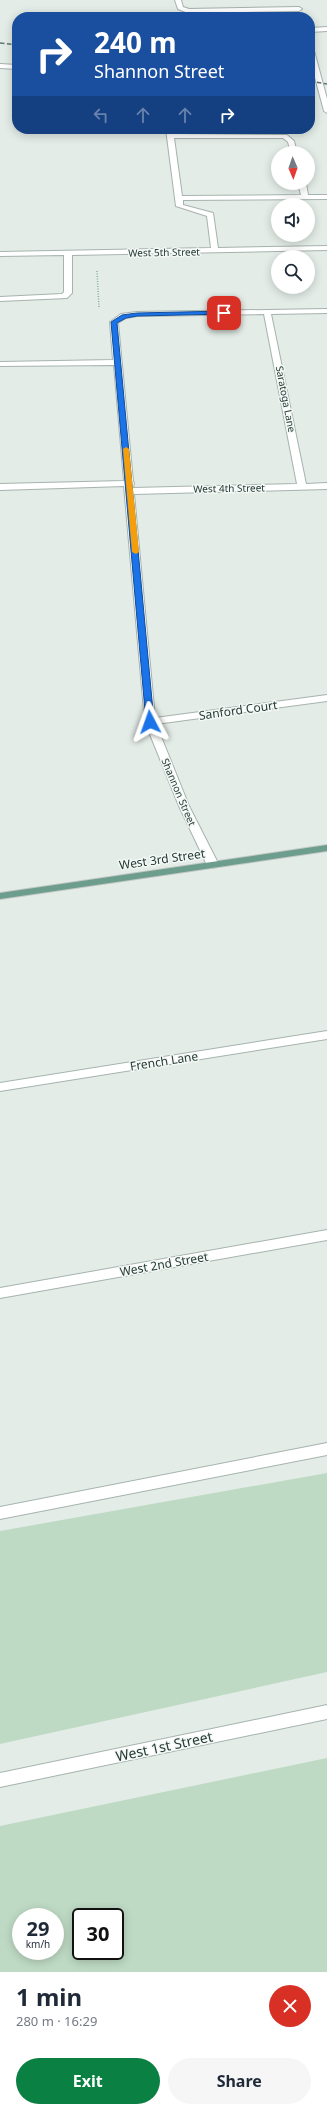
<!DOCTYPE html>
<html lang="en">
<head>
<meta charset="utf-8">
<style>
  :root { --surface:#fff; --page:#f6f6f7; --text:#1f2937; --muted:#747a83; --accent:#0b8043 }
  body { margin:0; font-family:"Noto Sans",sans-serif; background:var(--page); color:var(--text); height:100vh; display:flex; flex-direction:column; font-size:15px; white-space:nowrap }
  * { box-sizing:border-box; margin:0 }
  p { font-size:13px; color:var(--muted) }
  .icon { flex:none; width:22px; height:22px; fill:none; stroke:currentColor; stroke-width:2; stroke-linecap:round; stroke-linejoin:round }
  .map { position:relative; height:1972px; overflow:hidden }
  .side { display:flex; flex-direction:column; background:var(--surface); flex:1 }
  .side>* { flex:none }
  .guide { position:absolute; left:12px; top:12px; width:303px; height:122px; border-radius:16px; box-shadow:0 2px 10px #0003; background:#1a4fa0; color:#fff; overflow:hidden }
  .needle { width:26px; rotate:178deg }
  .fabs { position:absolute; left:271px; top:146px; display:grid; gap:8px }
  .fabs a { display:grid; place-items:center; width:44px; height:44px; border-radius:50%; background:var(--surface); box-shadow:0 2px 10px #0003; font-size:20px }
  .speed { position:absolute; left:12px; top:1908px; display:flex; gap:8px; font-size:20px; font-weight:700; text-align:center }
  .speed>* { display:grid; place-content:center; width:52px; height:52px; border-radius:50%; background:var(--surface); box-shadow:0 2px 10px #0003; line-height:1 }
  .speed small { font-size:10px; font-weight:400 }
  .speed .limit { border:2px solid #111; border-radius:6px; background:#fff; color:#111 }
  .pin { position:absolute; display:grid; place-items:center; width:34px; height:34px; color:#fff; margin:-17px; border-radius:8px; box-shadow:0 2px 6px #0006 }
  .me { position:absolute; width:44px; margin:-22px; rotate:356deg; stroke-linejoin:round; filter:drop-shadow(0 0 3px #0008) }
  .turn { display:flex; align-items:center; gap:14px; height:84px; padding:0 16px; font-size:18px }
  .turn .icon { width:52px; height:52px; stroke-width:2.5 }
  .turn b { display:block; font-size:28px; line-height:34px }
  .lanes { display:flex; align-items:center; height:38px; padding:0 16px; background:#0003; justify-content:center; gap:20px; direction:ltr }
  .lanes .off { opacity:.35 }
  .round { display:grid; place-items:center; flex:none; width:42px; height:42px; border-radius:21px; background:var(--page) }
  .summary { display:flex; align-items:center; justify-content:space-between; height:68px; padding:0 16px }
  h1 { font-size:24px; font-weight:700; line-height:30px }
  .button { display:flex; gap:8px; margin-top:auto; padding:8px 16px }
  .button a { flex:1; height:46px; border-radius:24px; background:var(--accent); color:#fff; font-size:16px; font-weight:700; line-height:46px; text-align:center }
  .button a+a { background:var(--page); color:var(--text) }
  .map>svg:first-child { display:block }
  .green { fill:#bedac4; fill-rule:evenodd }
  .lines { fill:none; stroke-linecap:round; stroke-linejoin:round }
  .minor-casing { stroke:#a6b3ae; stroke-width:2 }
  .major-casing { stroke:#c2c8c6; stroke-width:2 }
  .path { stroke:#87ac9e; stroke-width:1.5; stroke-dasharray:1 1.5; stroke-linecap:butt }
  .minor { fill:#fff; fill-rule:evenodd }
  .major { fill:#6c9d8d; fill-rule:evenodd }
  .rail { stroke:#5f776f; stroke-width:1.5; stroke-dasharray:4.5 2.5; stroke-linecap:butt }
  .route { fill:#1a73e8; stroke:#114b97 }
  .slow { fill:#f59e0b }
  .labels { text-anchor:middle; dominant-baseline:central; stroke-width:3; stroke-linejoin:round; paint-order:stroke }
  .far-street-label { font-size:10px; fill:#253b34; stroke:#f4f8f6 }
  .street-label { font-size:12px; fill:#253b34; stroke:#f4f8f6 }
  .near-street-label { font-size:14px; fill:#253b34; stroke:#f4f8f6 }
</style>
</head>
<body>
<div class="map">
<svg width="327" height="1972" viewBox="0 0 327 1972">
  <rect width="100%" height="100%" fill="#e3ece7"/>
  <path class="green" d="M327,1473v199l-327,72v-213z
    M327,1758v214h-327v-146zM21,1917h34v34h-34zM81,1917h34v34h-34z"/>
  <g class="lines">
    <g class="minor-casing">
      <path id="minor" d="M175,0h6l2,7 6,2 110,-2 3,2 -3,2 -111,2 -10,-4z
        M327,27v4l-17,1v-4z
        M310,45l3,2 14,52v14l-3,-2 -14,-52z
        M0,64l17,1v4l-17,-1z
        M166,129h6l1,5 114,1 7,6 3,12h-6l-3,-11 -5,-4h-109l8,58 119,-1 -3,-12h8l2,12h19v4l-144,1v5l30,8 5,35 109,-2v4l-255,5v38l-5,5 -67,3v-4l62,-3 2,-2v-37l-64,1v-4l211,-4 -4,-32 -31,-10z
        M327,309v4l-56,1 35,170 21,-1v6l-193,5 21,224 172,-23v6l-171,23 33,82 30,59 -6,3 -6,-3 -28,-59 -34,-84 -21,-236 -124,4v-6l124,-3 -10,-116 -114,1v-4l113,-2 -3,-38 11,-8 16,-2zM264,314l33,170 -164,4 1,-5 -1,-2 -15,-158 8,-5 11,-2z
        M327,1031v8l-327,52v-8z
        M327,1230v10l-327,58v-10z
        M327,1443v12l-327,64v-12z
        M327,1705v14l-327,68v-14z"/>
    </g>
    <g class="major-casing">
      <path id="major" d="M327,845v6l-327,48v-6z"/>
    </g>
    <path class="path" d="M97,271l2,37"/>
    <use href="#minor" class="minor"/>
    <use href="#major" class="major"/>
    <path class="rail" d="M0,43l17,2
      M310,81l17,3"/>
  </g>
  <path class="route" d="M224,311l2,3 -89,2 -11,2 -9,5 37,399 -4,2 -4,-2 -35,-400 11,-7 15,-2z"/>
  <path class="slow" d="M126,447l3,2 10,103 -3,2 -4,-2 -9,-103z"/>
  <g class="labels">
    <g class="far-street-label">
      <text transform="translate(164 252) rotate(-1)">West 5th Street</text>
      <text transform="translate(286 399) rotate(79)">Saratoga Lane</text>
      <text transform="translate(229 488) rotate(-1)">West 4th Street</text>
      <text transform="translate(179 792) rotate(67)">Shannon Street</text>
    </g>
    <g class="street-label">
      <text transform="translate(238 710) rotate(-8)">Sanford Court</text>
      <text transform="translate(162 859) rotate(-8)">West 3rd Street</text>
      <text transform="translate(164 1061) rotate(-9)">French Lane</text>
      <text transform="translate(164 1264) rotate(-10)">West 2nd Street</text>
    </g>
    <g class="near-street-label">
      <text transform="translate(164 1746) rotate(-12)">West 1st Street</text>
    </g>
  </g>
</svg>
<div class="fabs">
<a><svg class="needle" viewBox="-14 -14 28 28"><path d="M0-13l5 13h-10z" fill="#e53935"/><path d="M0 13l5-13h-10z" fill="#747a83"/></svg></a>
<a><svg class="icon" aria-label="sound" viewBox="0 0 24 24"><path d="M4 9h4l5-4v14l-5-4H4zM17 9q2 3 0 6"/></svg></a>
<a><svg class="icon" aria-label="search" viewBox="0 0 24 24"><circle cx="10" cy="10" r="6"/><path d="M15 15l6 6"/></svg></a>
</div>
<div class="speed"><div>29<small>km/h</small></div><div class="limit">30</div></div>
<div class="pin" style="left:224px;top:313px;background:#d93025"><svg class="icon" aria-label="arrive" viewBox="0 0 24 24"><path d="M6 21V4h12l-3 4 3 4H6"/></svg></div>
<svg class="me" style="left:150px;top:722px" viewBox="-20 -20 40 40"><path d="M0-17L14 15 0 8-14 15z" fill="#1a73e8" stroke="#fff" stroke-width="4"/></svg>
<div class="guide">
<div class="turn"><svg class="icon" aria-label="right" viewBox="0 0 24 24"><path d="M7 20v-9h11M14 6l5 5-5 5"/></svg><div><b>240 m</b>Shannon Street</div></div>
<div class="lanes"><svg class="icon off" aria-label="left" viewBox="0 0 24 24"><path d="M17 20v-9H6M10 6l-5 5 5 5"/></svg><svg class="icon off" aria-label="ahead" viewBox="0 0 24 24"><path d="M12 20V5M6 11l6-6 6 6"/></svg><svg class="icon off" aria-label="ahead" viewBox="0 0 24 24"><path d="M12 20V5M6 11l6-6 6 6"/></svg><svg class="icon" aria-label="right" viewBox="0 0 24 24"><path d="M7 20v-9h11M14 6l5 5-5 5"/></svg></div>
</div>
</div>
<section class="side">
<div class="summary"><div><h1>1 min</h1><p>280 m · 16:29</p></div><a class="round" style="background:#d93025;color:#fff"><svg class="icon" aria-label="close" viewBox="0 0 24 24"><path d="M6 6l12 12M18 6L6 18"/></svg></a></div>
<div class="button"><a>Exit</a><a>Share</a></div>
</section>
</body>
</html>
